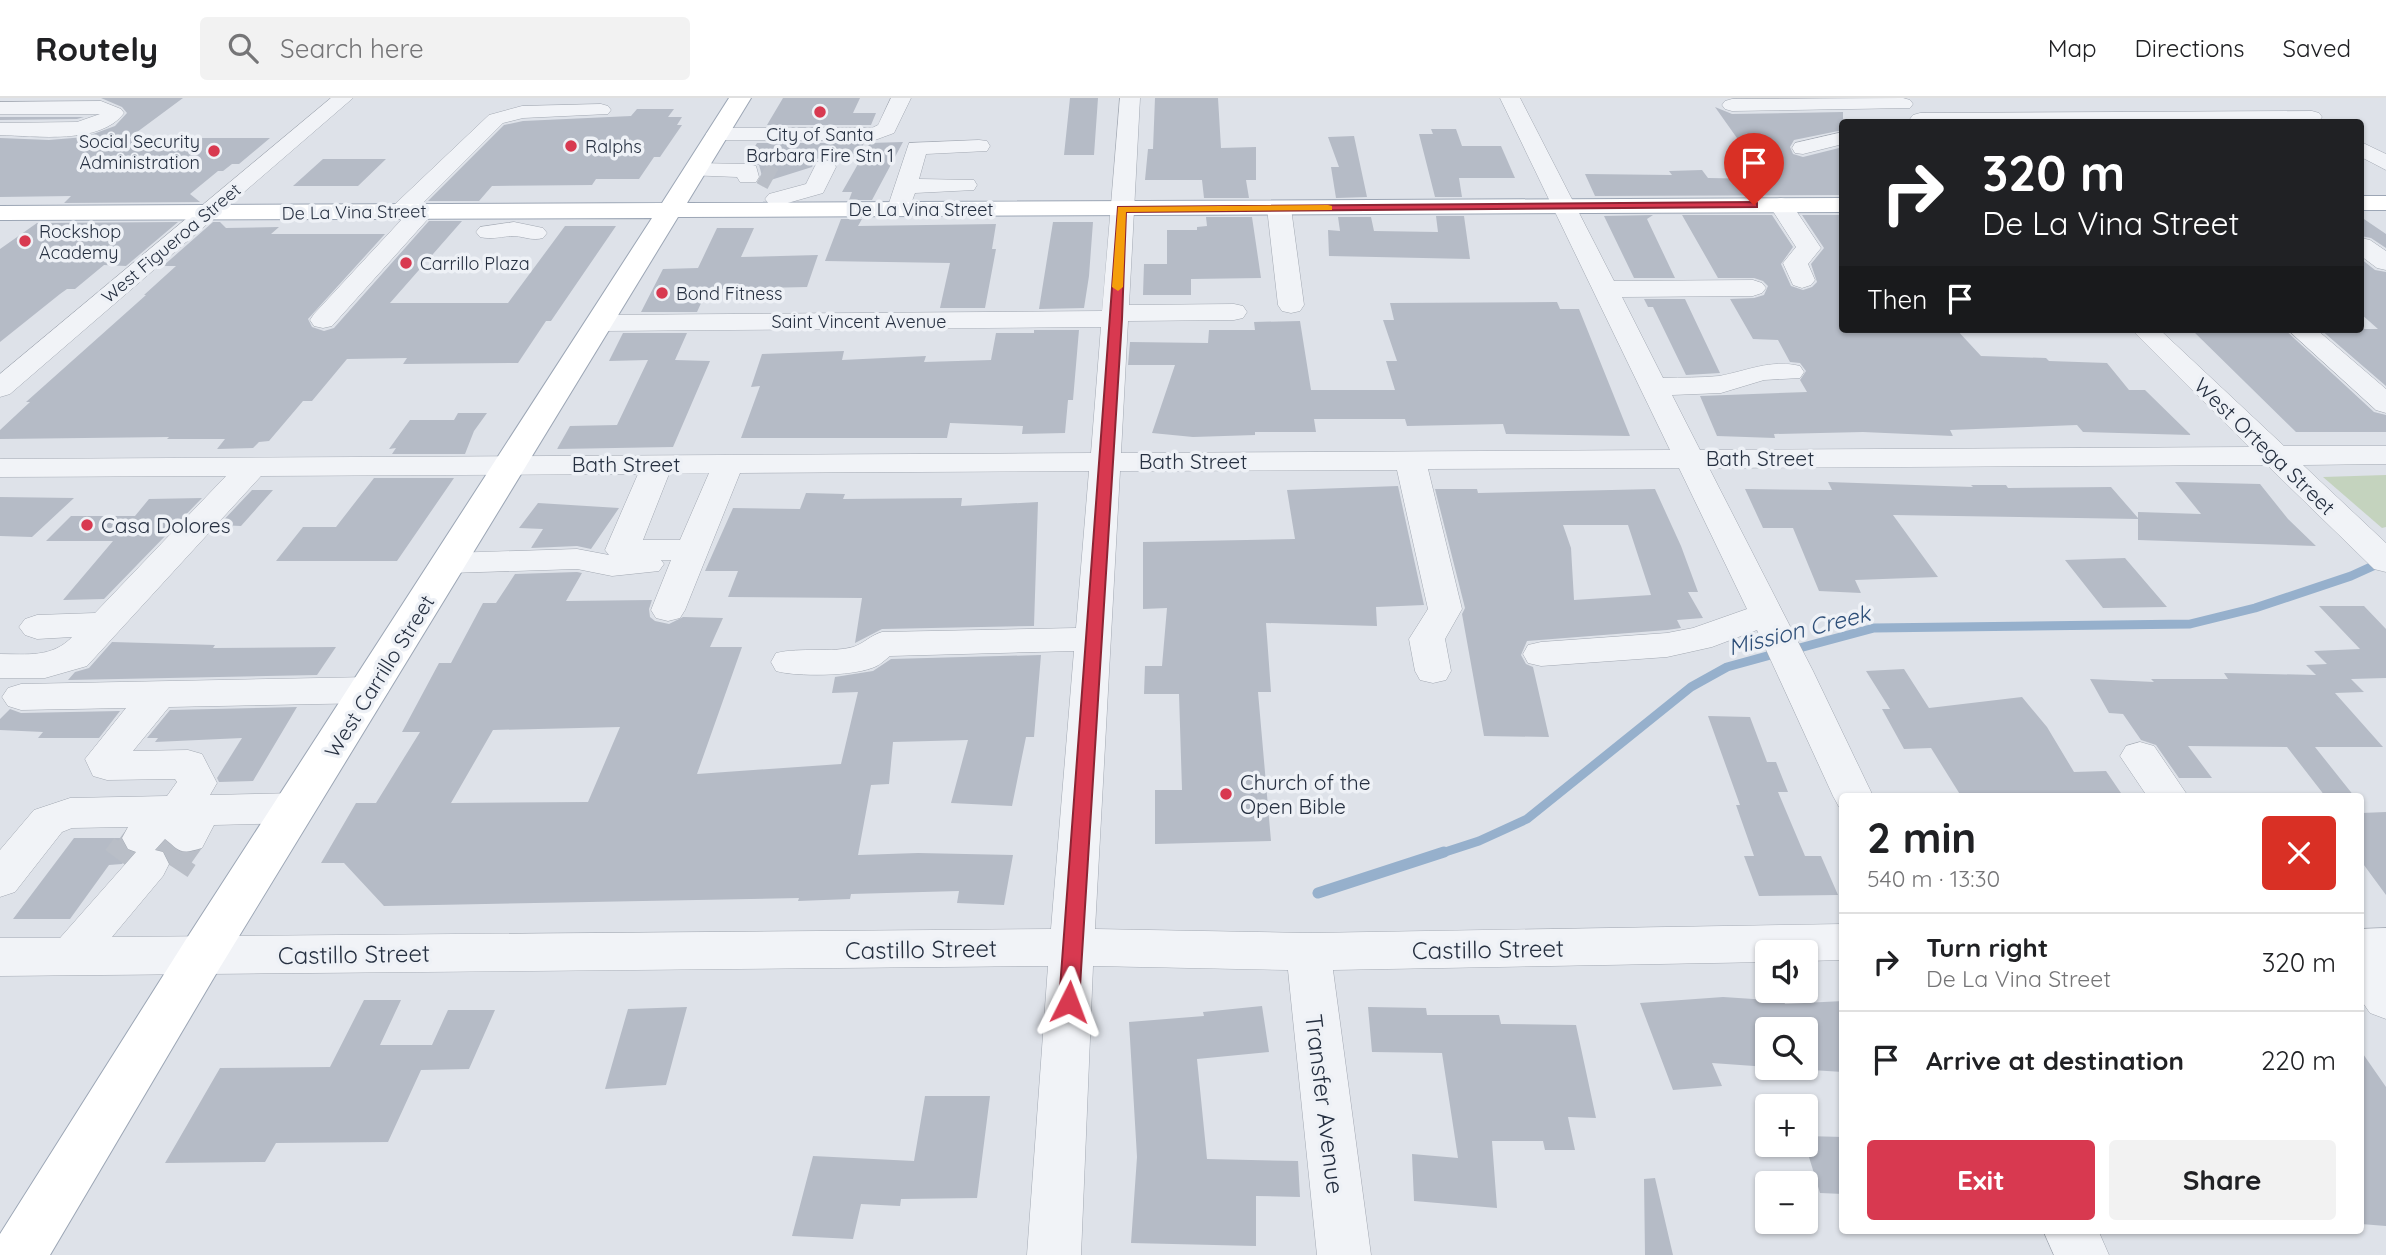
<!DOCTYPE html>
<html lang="en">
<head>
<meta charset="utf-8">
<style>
  :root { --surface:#fff; --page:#f2f2f2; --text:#202124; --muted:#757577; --line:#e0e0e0; --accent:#d83950 }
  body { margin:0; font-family:Quicksand,sans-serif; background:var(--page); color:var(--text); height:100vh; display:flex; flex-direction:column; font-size:26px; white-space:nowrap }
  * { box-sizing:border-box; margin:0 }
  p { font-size:23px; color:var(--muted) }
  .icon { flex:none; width:38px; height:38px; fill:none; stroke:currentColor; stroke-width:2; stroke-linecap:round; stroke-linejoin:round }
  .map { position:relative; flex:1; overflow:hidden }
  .panel { position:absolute; left:1839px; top:695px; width:525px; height:441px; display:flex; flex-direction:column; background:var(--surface); border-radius:7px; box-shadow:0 2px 5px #0004 }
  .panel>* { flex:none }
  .top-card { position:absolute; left:1839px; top:21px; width:525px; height:214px; border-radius:7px; box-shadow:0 2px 5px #0004; background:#202124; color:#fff; overflow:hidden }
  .fabs { position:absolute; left:1755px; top:842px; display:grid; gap:14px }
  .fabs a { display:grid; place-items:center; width:63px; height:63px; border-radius:7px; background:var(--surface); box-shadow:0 2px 5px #0004; font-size:35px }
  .pin { position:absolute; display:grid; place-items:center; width:60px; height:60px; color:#fff; margin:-72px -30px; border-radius:50% 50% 50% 0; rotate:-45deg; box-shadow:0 0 7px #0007 }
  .pin .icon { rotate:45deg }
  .me { position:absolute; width:77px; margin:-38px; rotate:3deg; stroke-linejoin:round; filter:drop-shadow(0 0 5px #0008) }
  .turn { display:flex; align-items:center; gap:24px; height:147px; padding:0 28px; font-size:32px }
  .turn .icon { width:91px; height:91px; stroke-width:2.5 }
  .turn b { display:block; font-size:49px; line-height:60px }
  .then { display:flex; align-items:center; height:66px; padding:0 28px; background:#0003; gap:14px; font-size:26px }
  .round { display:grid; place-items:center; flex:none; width:74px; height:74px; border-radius:7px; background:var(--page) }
  .headline { display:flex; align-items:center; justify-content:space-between; height:119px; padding:0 28px }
  h1 { font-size:42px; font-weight:700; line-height:52px }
  .cta { display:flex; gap:14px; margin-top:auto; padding:14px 28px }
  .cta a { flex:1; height:80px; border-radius:7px; background:var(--accent); color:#fff; font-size:28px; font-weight:700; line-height:80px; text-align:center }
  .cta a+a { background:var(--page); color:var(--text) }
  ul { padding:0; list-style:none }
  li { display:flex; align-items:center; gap:21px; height:98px; padding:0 28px; border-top:2px solid var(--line) }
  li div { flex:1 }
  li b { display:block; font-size:26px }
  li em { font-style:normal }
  header { display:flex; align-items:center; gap:42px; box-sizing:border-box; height:98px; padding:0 35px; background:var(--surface); border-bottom:2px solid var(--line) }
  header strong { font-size:33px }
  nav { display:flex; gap:38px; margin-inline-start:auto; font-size:24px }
  .search { width:490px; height:63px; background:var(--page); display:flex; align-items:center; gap:18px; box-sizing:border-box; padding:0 24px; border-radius:7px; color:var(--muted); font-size:26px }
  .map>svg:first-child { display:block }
  .green { fill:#c4d3be }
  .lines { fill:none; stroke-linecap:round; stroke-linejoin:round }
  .stream-far1 { stroke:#96b0cc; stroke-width:9 }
  .stream { stroke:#96b0cc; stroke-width:11 }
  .building { fill:#b5bbc6; fill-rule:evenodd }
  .minor-tunnel-far2 { stroke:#b9bec7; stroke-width:23; stroke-dasharray:23 11; stroke-linecap:butt }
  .minor-tunnel-far1 { stroke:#b9bec7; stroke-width:37; stroke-dasharray:37 18; stroke-linecap:butt }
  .minor-tunnel { stroke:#b9bec7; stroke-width:47; stroke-dasharray:47 24; stroke-linecap:butt }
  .minor-casing { stroke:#a3a9b3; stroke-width:1 }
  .major-casing { stroke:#9ca6b5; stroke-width:2 }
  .minor { fill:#f1f3f7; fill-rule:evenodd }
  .major { fill:#fff; fill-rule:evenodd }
  .route { fill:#d83950; stroke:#8c2534; stroke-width:2 }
  .slow { fill:#f59e0b }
  .poi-dot { fill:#d83950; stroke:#eef1f6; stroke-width:2.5 }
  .labels { text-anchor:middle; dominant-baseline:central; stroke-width:7; stroke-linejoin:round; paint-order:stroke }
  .far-poi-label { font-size:18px; fill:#263041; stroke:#eef1f6; text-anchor:start }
  .far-street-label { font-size:18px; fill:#263041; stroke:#eef1f6 }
  .street-label { font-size:21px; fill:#263041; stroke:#eef1f6 }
  .poi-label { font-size:21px; fill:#263041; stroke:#eef1f6; text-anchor:start }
  .water-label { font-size:23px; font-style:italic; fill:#2d4e78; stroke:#eef1f6 }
  .near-street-label { font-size:24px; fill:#263041; stroke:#eef1f6 }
</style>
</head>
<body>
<header>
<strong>Routely</strong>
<div class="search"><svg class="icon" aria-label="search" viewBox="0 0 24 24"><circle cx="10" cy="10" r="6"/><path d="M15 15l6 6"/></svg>Search here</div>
<nav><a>Map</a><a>Directions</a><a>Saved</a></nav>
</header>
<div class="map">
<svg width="2386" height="1157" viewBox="0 0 2386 1157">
  <rect width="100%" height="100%" fill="#dee2e9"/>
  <path class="green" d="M2386,377v52l-4,1 -59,-51z"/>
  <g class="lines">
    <path class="stream-far1" d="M1792,552l82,-22 316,-4 65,-16 96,-32 35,-16
      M1439,756l40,-13 48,-22 164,-132 36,-20 51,-14"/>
    <path class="stream" d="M1318,795l126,-41"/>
  </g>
  <path class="building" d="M0,0h183l-54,40h141l-31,26h-7l-9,7h-5l-28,23 10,8 -136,1 7,-7 -71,1v-59l49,2 36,-3 30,-11 12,-13 -5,-6 -21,-9z
    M783,0h77l-7,15h23l-5,12h-104z
    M1070,0h28l-4,57h-30z
    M1155,0h63l3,50 35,-1v33h-10l3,18h-45l-2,-18h-57l3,-31h5z
    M1715,9l17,7 111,-2v18l-49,10 -4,7 3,7 10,3 40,-10v48l-248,1 -10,-22 87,1 -3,-4 33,-1 6,8 58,1z
    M637,11h37l-6,8h14l-5,8h5l-22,32h-6l-15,22h-43l-4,6 -100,1 -13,15h-51l76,-76 19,-4 108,-5z
    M0,19h84l-7,2 -77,1z
    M1431,31h25l6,17h39l14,32h-56l3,19h-27l-16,-63h14z
    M1354,38l13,61 -31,1 -5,-31h8l-11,-30z
    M903,44l-31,58h-23l3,-8h-10l28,-49z
    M757,45h107l-4,9 -26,8 -8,-3 -10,2 -4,8 -54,17 4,-8 -3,-11 -13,-4z
    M323,61h63l-28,27h-65z
    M1653,117l-6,4 28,59h-41l-30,-62z
    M1682,117h90l21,32 -12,17 10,22 12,4 9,-3 5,-5 -6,-18 13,-16 -22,-33h41v114h113l25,27 65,2 3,3 58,2 22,27h16l46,45 -108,-3 -6,-7 -127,5 3,6 -90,-4 -89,2 1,4 -58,-2 -17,-40 107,-4 -7,-12 6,-9 -6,-8 -10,-1 -12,-22 -25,-1 -23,-40 24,-1 10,-3 4,-9 -5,-5 -9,-3h-36z
    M1436,118h28l6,43 -141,-3 -1,-26 12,1 -2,-14h33l3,14 64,1z
    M1206,119h46l9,61 -70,1v16h-48l1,-31h23v-34h30v-3l10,-1z
    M2361,119l25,17v14l-15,-10 -10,-2z
    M841,121h21l-4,7 138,-2 -4,25h4l-11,59h-45l10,-45 -125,-2z
    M429,123h33l-72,82h118l57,-77h51l-65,95h-5l-28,42 -115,1 4,-6 -60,1 -35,42h-9l-34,40 -10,1 -6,6 -36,1 8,-10h-58l2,-2 -169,2v-9l30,-28h-4l120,-107h-2l32,-29h-13l50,-44h7l6,6 53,-1 -8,7h114l-77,85 4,8 12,4 10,-3z
    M178,124l-52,44 -22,-1 -29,24h-8l-7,5 -60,48v-93l37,-26z
    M1053,124h40l-4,54 -5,32 -45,1z
    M717,130h37l-13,29 77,-2 -11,32 -89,2 -5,11 -11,1 -5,11h-56l22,-43 35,-1z
    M2361,161l14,11 11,2v114l-66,-57h58l-17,-15z
    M1644,201h41l35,74 -34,2 -33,-68h-5z
    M1557,204l3,7h19l51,127 -124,-2 -3,-10 -96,2 -2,-7h-91l2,13h-61v3l-62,2 -41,-4 23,-68h-47l2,-23 78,1 1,-13h46l-1,-8 46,-1 11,69h84l-9,-29h11l-14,-41h11l-4,-17z
    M2191,231h93l90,83 12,3v17h-90z
    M1034,232h45l-6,70h-5l-3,33 -43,1 1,-8 -73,-3 -3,15h-206l19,-52 -9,1 11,-33 82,-3 -2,9 84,-4 -2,6 67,-2 5,-27h38z
    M623,235h64l-12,27 35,1 -37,86 -116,2 13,-23 47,-1 31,-65 -39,1z
    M458,315h29l-13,18 -9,23h-73l4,-6 -7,1 21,-29h44z
    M374,380h80l-57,83h-121l27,-34h33z
    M1828,384l145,5 -2,-2h35l2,3 103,-1 27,31v-6l63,2 -26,-32 85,2 28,35 28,27 -178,-6v-21l-245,-4 45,62 -83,3 6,13 -42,-2 -26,-63h-30l-18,-39 87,1z
    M1398,388l26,119 -48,2 1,19 -111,-3 5,69h-13l13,149 -116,3v-54h27l-3,-96h-35l1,-28h17l5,-58 -24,1v-67l152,-3 -8,-49z
    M1435,391h42l1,4 177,-4 26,57 17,46h-10l15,26 -26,2 4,8 -14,2 -140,11 -6,14 5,9 7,3 16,70 -65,-1 -22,-122 3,-6zM1563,427h65l23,70 -77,5 -3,-52z
    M252,392h21l-32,36 -22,-1z
    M806,395l39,1 -2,5 119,-1 -1,8 77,-4 -4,124 -152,3 -27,14 7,-45 -134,-1 10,-26h-33l28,-63 67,1z
    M0,399l74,1 -42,39 -32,-1z
    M202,400l-98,101 -41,1 50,-59h-67l25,-25h64l14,-17z
    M538,405l81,5 -28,41 -14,-3 -46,2 12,-19 -24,-1z
    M2125,460l42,49 -64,1 -38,-48z
    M577,474l5,1 -16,28 86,-1 -3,9 1,8 5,4 14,3 14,-7 40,1 -13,29h32l-45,127 144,-10 17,-72 -26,1 3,-16 38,-6 18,-12 150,-4 -7,82h-8l-14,69 -61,-3 17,-63 -75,2 -4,42 -18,1 -13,70 60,-2 95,2 -9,50 -47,-2 2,-12 -108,3 -1,5 -52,2 1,-3 -415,8 -40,-43h-23l35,-60h20l44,-71h-18l37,-69h12l32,-60h13l19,-29zM620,629l-32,75 -137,1 42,-73z
    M2319,508h45l22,23v49l-35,1 13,13 -29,1 48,54h-68l39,49h-29l-38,-49 -99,-1 24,32h-33l-23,-33 -15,-5 -18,-26 -14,-1 -19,-34 64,3 -3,-3h77l-4,-6 92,2 -10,-10 21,-1 -13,-13 46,-2z
    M112,544l103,3 -2,3 123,-1 -19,28 -249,5 7,-8 14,-4z
    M1904,571l25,39 93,-11 25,30 27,45 32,-1 17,25h-162l-30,-48 -27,1 -22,-40h8l-24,-38z
    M297,609l-44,74 -34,1 -2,-4 25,-40 -87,4 3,-4h-11l23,-28z
    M10,611l11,4 99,-2 -21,27h-61l5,-6 -43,-2v-11z
    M1708,618l42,1 17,45h9l12,30h-10l27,64h16l17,39 -79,1 -15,-40h10l-18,-51h4z
    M2386,714v83l-25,-34v-48z
    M74,740h46l6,12 6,3 -10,11 -13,1 -39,54h-57z
    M1723,899l61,4 1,3 58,-3v71l-64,-4h27v-39h-38v38l-56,-4 10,23 -49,4 -33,-87z
    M364,902h37l-21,45h52l16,-35h47l-26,59 -48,1 -33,72 -112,1 -11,19 -100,1 55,-95 110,-1z
    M1262,908l7,46 -72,7 10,100 91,2 2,36 -44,-1v50l-125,-3 6,-86 -8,-135 75,-6 -1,-4z
    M687,909l-21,78 -61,4 23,-80z
    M1368,909l58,1 1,7h72l2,9 75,1 20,93 -28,-1 7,33h-30l-2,-9h-51l5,67 -83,-7 -2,-47 46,4 -16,-105 -70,-1z
    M2361,953l25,36v139l-25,-2z
    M925,998h65l-13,102 -76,1 -1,7 -39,-2 -8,35 -61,-3 21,-80 101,5z
    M1806,1038l37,1v57l-23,-1 -15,-49z
    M1655,1080l18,77h-28l-1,-76z"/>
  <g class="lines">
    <path class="minor-tunnel-far2" d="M762,75l11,6"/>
    <path class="minor-tunnel-far1" d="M131,756l12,-16
      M175,756l12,-17"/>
    <path class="minor-tunnel" d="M124,766l9,-12
      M168,766l8,-12"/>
    <g class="minor-casing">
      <path id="minor" d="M331,0h22l-343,296 -10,3v-23z
        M891,0h20l-17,35 -19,7h-158l-7,-2 -4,-4 4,-4 7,-2h155l6,-3z
        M1120,0h20l-11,207 105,-1 9,2 4,6 -4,6 -9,2 -106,1 -7,132 549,-3 -170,-352h20l94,183 139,-1 9,3 4,5 -4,5 -9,3 -131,1 41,81c19,-1 38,0 56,-2 28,-5 51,-17 81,-10l4,6 -4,6 -36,2 -43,13 -49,2 28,55 549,-3 -118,-118h28l125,117h102v18l-83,1 83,78v29l-12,-3 -107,-104 -558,3 104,203 60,125h-30v12l-4,-1 -6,-11 -76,-166 -45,17 -45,10 -126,9 -13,-3 -5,-9 5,-9 13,-3 126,-9 26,-5 54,-19 -68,-141 -251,1 34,140 -17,30 6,32 -5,9 -13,3 -13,-3 -5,-9 -6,-32 19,-30 -31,-139 -277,1 -25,458 215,4 533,-9v36l-37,1v-9h-38v10l-435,8 38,285h-54l-29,-285 -195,-4 -12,289h-54l21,-289 -1048,10v-38h60l76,-86 -8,-3 -6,-11 6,-11 -56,1 -10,4 -47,60 -15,5v-47l34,-40 36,-12 97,-2 10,-14 -2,-3 -68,1 -14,-4 -8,-17 41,-51 -105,2 -13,-4 -6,-9 6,-9 13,-4 349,-7 13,4 6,9 -6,9 -13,4 -201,4 -36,44 55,-1 14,4 15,29 -7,12 86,-2 14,4 6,11 -6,11 -14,4 -82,2 -12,23c-23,7 -22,3 -37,-9l-10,11 8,2 6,12 -6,12 -51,61 939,-8 23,-278 -184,5c-5,4 -11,10 -18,12 -21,8 -75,9 -96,3l-5,-9 5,-9c24,-6 57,0 77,-6 10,-3 18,-12 29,-15l194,-4 13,-157 -349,2 -55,137 -5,8 -12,3 -12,-3 -5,-8 20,-50h-10l3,4 -5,7 -47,5 -35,-7 -127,4 -12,-3 -5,-7 5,-7 12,-3 127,-4 32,6 -4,-5 33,-76 -377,2 -174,190 -42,12h-45v-24c27,0 52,4 72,-17l-35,2 -12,-4 -6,-8 6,-8 12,-4 58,-2 131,-137 -226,1v-18l1091,-6 10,-126 -500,4 -9,-2 -4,-6 4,-6 9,-2 501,-4zM709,375l-29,67h-37l26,-66z
        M1903,0l7,2 3,4 -3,4 -178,3 -7,-2 -3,-4 3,-4 7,-2z
        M101,3l20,8 3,4c-23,32 -89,23 -124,22v-12l77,-1 23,-8h-100v-12z
        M601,6l7,2 3,4 -3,4 -85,4 -20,5 -82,82 10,1 4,5 -103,115 -9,2 -9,-2 -4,-6 4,-6 90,-97 -11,-1 -4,-5 4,-5 96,-91 33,-9z
        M2312,13l7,2 3,4 -3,4 -407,1 -2,-3 3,-4 7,-2z
        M1843,34v12l-40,10 -8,-1 -3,-5 3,-5z
        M979,42l8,1 3,5 -3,5 -61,3 -7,25 55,1 3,5 -3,5 -59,3 -8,21h-16l-4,-5 22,-66z
        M2361,44l25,12v16l-25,-13z
        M825,62l8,2 3,5 -13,26 -46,13 -8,-2 -4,-5 4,-5 37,-10 11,-22z
        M695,65l53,1 8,2 3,11 -3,5h-16l-3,-5 -50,-2 -3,-5 3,-5z
        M1781,100l8,2 32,48 -13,16 7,16 -4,5 -9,3 -9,-3 -10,-22 13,-16 -27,-42 4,-5z
        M1279,103l8,2 4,5 13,97 -4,6 -9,2 -9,-2 -4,-6 -11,-97 4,-5z
        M514,124l29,6 4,5 -4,5c-10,3 -18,-1 -28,-2 -13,0 -23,4 -35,1l-4,-5 4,-5z
        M2361,140l9,2 16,11v19l-9,-2 -16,-12z
        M2287,231h29l70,60v24l-10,-3z
        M2140,644l14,4 34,50h-41l-27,-40 6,-10z
        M2386,830v91l-16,-6 -9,-13v-71z
        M2043,1132h55l11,25h-55z"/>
    </g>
    <g class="major-casing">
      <path id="major" d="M729,0h22l-64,105 1156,-5v14l-1165,5 -459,752 -169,286h-50v-21l185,-293 467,-723 -652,2v-14l662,-3z
        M2361,98h25v14h-25z"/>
    </g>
    <use href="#minor" class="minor"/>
    <use href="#major" class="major"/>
  </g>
  <path class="route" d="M1754,104l3,1v4l-631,5 -4,107 -43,683 -3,6 -7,2 -7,-2 -3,-6 59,-795z"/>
  <path class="slow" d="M1328,107l4,1v4l-206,2 -3,75 -5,4 -6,-4 6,-80z"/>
  <g class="poi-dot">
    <circle cx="820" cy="14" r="7"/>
    <circle cx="571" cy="48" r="7"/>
    <circle cx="214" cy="53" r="7"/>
    <circle cx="25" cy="143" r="7"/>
    <circle cx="406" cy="165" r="7"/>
    <circle cx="662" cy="195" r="7"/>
    <circle cx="87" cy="427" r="7"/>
    <circle cx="1226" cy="696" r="7"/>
  </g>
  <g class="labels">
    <g class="far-poi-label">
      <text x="820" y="36" text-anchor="middle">City of Santa<tspan x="820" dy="21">Barbara Fire Stn 1</tspan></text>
      <text x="200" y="43" text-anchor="end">Social Security<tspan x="200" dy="21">Administration</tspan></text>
      <text x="585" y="48">Ralphs</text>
      <text x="39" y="133">Rockshop<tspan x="39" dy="21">Academy</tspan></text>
      <text x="420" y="165">Carrillo Plaza</text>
      <text x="676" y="195">Bond Fitness</text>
    </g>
    <g class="far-street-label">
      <text x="921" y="111">De La Vina Street</text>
      <text transform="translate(354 114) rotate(-1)">De La Vina Street</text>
      <text transform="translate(171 145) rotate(-40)">West Figueroa Street</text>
      <text x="859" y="223">Saint Vincent Avenue</text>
    </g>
    <g class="street-label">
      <text transform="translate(2265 348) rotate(44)">West Ortega Street</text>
      <text x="1760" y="360">Bath Street</text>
      <text x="1193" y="363">Bath Street</text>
      <text x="626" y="366">Bath Street</text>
      <text transform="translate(379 578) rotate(-58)">West Carrillo Street</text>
    </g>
    <g class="poi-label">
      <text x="101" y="427">Casa Dolores</text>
      <text x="1240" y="684">Church of the<tspan x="1240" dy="24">Open Bible</tspan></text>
    </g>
    <g class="water-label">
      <text transform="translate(1799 532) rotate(-14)">Mission Creek</text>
    </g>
    <g class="near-street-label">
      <text transform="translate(921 851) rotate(-1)">Castillo Street</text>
      <text transform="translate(1488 851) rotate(-1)">Castillo Street</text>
      <text transform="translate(354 856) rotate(-1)">Castillo Street</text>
      <text transform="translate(1325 1006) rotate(83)">Transfer Avenue</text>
    </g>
  </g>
</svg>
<div class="fabs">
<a><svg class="icon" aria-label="sound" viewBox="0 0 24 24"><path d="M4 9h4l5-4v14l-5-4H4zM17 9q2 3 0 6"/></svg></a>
<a><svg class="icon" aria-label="search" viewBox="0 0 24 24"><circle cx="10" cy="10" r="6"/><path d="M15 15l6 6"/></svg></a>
<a>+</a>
<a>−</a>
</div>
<div class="pin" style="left:1754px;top:107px;background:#d93025"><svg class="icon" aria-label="arrive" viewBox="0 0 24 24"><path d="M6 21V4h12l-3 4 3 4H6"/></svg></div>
<svg class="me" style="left:1069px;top:904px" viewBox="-20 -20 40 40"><path d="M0-17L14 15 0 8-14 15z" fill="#d83950" stroke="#fff" stroke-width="4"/></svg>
<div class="top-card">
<div class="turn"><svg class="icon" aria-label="right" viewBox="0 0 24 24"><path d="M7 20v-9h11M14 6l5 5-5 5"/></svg><div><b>320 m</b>De La Vina Street</div></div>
<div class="then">Then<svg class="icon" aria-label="arrive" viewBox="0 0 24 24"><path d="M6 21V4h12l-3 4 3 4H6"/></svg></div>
</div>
<section class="panel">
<div class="headline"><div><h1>2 min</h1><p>540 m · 13:30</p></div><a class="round" style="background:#d93025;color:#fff"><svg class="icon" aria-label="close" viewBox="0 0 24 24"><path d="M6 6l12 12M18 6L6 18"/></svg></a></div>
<ul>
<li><svg class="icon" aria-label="right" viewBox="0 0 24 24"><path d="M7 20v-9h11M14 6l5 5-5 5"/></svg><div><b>Turn right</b><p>De La Vina Street</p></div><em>320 m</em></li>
<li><svg class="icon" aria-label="arrive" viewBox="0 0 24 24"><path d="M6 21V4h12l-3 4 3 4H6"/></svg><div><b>Arrive at destination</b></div><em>220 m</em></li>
</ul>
<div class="cta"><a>Exit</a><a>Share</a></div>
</section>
</div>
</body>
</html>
